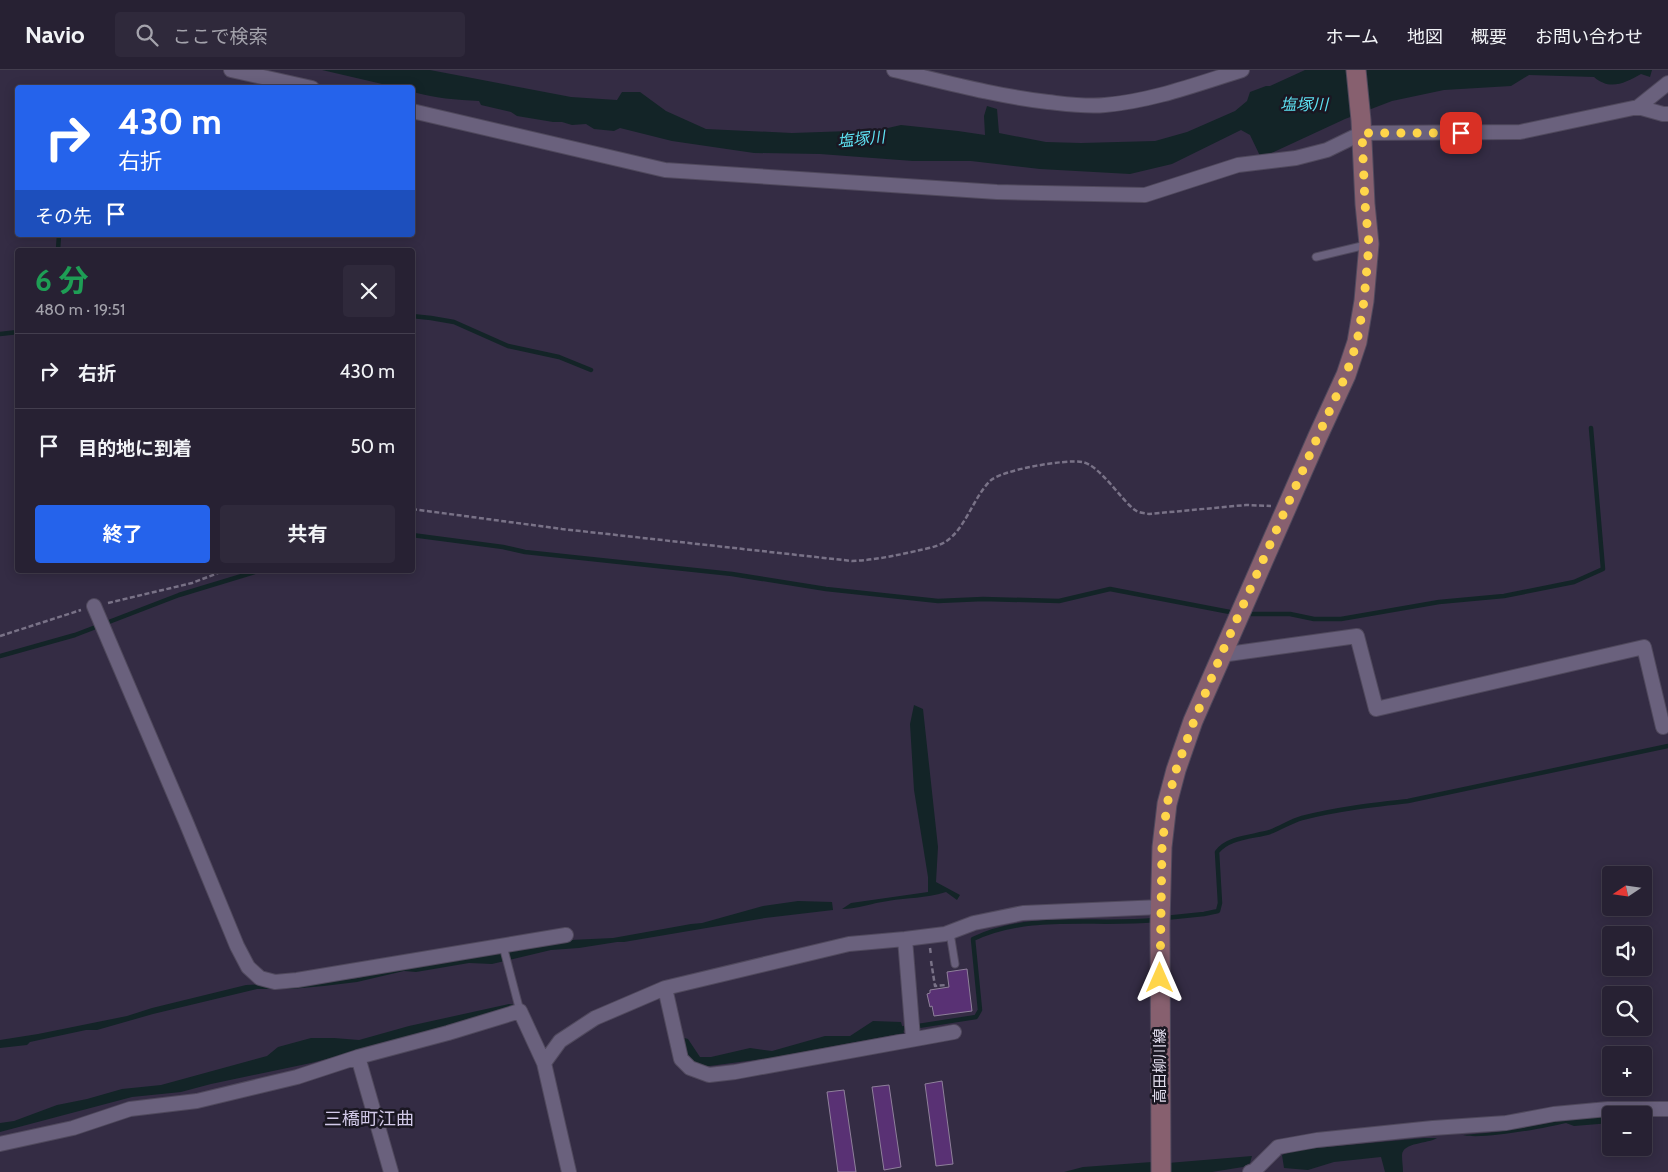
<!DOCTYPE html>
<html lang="ja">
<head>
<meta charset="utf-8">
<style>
  :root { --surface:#272133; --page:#2f293b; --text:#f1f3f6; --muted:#a4a3ac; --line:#433e4e; --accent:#2563eb }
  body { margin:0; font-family:Cabin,"Noto Sans JP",sans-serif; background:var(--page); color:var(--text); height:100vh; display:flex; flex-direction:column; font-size:19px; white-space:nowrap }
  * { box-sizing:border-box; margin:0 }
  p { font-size:16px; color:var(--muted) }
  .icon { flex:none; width:28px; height:28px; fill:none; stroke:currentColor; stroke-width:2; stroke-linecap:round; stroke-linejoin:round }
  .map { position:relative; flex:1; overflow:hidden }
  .side { position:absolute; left:15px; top:178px; width:400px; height:325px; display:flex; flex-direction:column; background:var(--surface); border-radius:5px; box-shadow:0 2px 12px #0003,0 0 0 1px var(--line) }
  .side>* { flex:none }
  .guide { position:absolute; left:15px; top:15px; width:400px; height:152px; border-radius:5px; box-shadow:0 2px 12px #0003,0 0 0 1px var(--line); background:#2563eb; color:#fff; overflow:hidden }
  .needle { width:32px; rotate:257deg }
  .buttons { position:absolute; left:1602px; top:796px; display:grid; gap:10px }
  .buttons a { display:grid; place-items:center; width:50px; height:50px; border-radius:5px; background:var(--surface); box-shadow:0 2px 12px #0003,0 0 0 1px var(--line); font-size:25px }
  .pin { position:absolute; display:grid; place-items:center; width:42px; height:42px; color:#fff; margin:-21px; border-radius:10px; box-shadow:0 2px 8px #0006 }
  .me { position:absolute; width:55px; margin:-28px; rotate:0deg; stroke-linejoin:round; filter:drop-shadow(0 0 4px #0008) }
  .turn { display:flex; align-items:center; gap:18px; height:105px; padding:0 20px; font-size:22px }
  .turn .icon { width:65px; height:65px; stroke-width:2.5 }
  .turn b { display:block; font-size:35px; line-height:42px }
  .then { display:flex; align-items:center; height:48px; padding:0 20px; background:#0003; gap:10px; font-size:19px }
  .round { display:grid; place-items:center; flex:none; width:52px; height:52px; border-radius:5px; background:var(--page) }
  .overview { display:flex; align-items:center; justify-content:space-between; height:85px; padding:0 20px }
  h1 { font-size:30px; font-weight:700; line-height:38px; color:#1e9e55 }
  .primary-button { display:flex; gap:10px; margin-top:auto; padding:10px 20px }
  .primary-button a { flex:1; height:58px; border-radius:5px; background:var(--accent); color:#fff; font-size:20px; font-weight:700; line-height:58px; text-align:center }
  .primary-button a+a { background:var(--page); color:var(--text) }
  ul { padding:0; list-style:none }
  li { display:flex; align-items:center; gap:15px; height:75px; padding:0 20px; border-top:1px solid var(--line) }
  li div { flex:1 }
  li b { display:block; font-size:19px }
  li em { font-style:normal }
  header { display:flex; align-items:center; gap:30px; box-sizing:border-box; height:70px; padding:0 25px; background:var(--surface); border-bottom:1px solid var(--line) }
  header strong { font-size:24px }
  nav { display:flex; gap:28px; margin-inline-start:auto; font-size:18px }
  .search { width:350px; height:45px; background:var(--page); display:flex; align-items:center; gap:12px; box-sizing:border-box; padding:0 18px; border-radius:5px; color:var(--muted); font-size:19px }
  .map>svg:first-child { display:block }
  .water { fill:#132427 }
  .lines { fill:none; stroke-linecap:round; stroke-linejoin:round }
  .stream { stroke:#132427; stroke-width:4.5 }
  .building { fill:#593174; stroke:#8f809b }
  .lane-casing { stroke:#50495d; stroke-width:9 }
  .street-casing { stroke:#50495d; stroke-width:16 }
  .secondary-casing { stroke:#50495d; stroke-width:21 }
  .path { stroke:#797287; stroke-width:2.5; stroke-dasharray:5 2.5; stroke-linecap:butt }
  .lane { stroke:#6a617d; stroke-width:7 }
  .street { stroke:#6a617d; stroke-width:14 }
  .secondary { stroke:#87606f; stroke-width:19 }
  .route { stroke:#ffd54a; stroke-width:9; stroke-dasharray:0 16.2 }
  .labels { text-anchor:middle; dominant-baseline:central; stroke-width:5; stroke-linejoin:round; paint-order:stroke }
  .street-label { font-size:15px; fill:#e4dfef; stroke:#1a1722 }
  .water-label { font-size:16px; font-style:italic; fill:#5ee2f3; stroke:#1a1722 }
  .quarter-label { font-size:18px; fill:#d2c9e8; stroke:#1a1722 }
</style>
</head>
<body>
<header>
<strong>Navio</strong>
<div class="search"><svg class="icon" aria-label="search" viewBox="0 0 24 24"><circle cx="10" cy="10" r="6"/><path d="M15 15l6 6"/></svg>ここで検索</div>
<nav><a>ホーム</a><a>地図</a><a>概要</a><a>お問い合わせ</a></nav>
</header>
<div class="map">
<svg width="1668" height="1102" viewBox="0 0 1668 1102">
  <rect width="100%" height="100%" fill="#342c44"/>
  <path class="water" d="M322,0h108l141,27 46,3 5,-8h18l26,19 40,18 86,4 87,-3 22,-5 57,6 27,4 -1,-19 3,-10 10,3 2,24 47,9 35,1 74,-2 32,-9 48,-21 12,-10 3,-9 16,-6h4l35,-16h347l-2,7 -9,-3c-16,9 -31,17 -47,3l-65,-2 -18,11 -67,4 -52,11 -47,18 -84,39 -11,-23 -9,-5 -69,34 -42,10 -90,-5 -69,-8h-58l-93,-7 -66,-1 -82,-12 -52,-13 -6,3 -20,-2 -8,-5 -14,1 -10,-3h-9l-36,-6 -6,-4 -30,-7 -2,-4c-22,-1 -45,-3 -66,-9l-1,-4 -17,-1z
    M914,635l9,4 15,138 -2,35 24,13 -3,5 -11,-8c-22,7 -37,5 -58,9 -16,2 -30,8 -46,8l9,-6 77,-11v-15l-14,-87 -4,-66z
    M798,831l34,1 1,8 -68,8 -141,24h-7l-38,6 -28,2 -59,14 -23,-1 -53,9 -12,-1 -47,11 -33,4 -33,3h-34l-104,25 -56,16h-11l-56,12 -3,3 -27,3v-8l38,-6 89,-18 25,-8 94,-23 85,-4 27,-3 53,-12 108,-16 51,-10 43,-2 78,-14 11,-1 61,-17z
    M509,934l7,1 -9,7 -196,51 -100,21 -30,8 -49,5 -132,35v-9l14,-2 43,-16 30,-6 35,-10 39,-4 106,-29 11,-9 33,-9h23l25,2 50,-14z
    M873,951l28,1 3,11 -134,25 -53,7 -15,2 -16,-7 -5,-23 7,2 12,18h11l39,-9 22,3 53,-15h25z
    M1611,1046v7l-37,3 -8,-3c-20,5 -85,17 -103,12l34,-3 79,-14z
    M1424,1068h13c-9,6 -34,4 -35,17 0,6 1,12 1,17h-18l-4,-15 -47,5 -26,8 -24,-2 -2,-13 13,-5z
    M1252,1086l-2,7 -7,4 -31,5h-148l19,-5 69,-5 16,1z"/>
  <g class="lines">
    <path class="stream" d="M58,180l1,-15
      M412,246l19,2 23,4 54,24 51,11 32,13
      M0,264l18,-2
      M412,465l91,12 22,5 207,22 94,15 112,12 45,-2 76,2 51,-12 125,24
      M1246,544h44l24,5h27l98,-17 65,-6 70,-14 29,-13 -12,-141
      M0,586l75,-21 104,-40 82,-25
      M1165,848l39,-4 14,-3 2,-8 -3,-51c11,-15 36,-15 53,-20 11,-4 21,-11 32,-14 34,-9 71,-13 106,-17l260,-55
      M899,959l77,-12 4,-7 -7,-71c57,-27 121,-13 182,-19"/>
  </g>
  <path class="building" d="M967,899l5,42 -38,5 -2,-10 -2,1 -3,-13 3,-1v-3l19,-3 -2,-15z
    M942,1011l11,83 -17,2 -11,-82z
    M889,1015l12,82 -17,3 -12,-83z
    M844,1020l12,82h-18l-11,-80z"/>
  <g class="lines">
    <g class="lane-casing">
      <path id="lane" d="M1316,187l50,-12
        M950,863l5,31
        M503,876l17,65"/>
    </g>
    <g class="street-casing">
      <path id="street" d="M231,0l81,18
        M894,0c51,12 102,26 154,32 18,2 38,5 57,3 47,-4 92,-21 137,-35
        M1638,37l30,-24
        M412,41l253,59 332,22 148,3 93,-30 58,-7 31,-8 35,-17 158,-1 118,-25 25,7h5
        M94,536l92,216 51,124 11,21 12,11 15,4 22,-2 269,-45
        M1221,585l136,-19 19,73 268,-62 19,80
        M905,869l8,99
        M665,918l16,71 9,9 19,7 26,-3 219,-40
        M358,987l33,115
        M0,1074l73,-16 57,-19 67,-8 100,-24 61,-20 90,-24 72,-22 24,52
        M569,1102l-25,-109 16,-22 35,-23 70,-30 184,-44 56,-5 40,-5 29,-11 49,-10 138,-6
        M1250,1102l4,-1 24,-24 39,-7 116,-12 73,-5 48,-9 54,-5h60"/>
    </g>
    <g class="secondary-casing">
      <path id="secondary" d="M1161,1102l-1,-247 2,-78 5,-43 9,-34 17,-49 125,-285 28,-61 11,-33 7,-41 5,-57 -4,-40 -4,-84 -5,-50"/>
    </g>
    <path class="path" d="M412,439l150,20 290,32c22,-1 42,-5 64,-10 9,-2 21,-4 29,-9 20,-12 28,-44 45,-61 11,-11 75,-22 92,-19 18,3 38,37 53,48 4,3 10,3 14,4l97,-9 25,1
      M108,533l84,-20 34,-13
      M0,566l81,-26
      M930,878l1,7
      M931,891l4,25 11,-1"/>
    <use href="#lane" class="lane"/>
    <use href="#street" class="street"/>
    <use href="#secondary" class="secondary"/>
  </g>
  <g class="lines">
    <path class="route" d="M1160,908l2,-131 5,-43 9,-34 18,-49 27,-66 97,-219 28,-61 11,-33 7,-41 5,-57 -4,-40 -3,-71h99"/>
  </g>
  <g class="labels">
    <g class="street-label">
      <text transform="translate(1160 996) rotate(-90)">高田柳川線</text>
    </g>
    <g class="water-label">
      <text x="1304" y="34">塩塚川</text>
      <text transform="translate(861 69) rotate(-6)">塩塚川</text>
    </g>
    <g class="quarter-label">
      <text x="369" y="1049">三橋町江曲</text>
    </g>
  </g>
</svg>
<div class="buttons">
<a><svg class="needle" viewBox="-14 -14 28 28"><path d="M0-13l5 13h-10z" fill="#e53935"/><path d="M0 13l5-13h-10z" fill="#a4a3ac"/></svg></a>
<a><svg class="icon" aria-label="sound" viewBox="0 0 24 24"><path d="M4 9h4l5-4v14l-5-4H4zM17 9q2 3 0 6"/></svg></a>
<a><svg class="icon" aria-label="search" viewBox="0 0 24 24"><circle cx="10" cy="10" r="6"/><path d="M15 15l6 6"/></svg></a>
<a>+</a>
<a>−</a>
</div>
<div class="pin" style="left:1461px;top:63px;background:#d93025"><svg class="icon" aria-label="arrive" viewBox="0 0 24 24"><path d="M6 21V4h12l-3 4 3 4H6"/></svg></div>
<svg class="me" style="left:1160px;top:908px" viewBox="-20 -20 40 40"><path d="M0-17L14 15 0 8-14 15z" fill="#ffd54a" stroke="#fff" stroke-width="4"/></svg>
<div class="guide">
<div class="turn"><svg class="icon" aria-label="right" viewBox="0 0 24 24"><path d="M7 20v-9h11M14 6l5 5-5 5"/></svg><div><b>430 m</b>右折</div></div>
<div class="then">その先<svg class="icon" aria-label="arrive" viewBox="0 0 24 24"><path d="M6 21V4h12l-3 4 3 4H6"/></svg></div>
</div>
<section class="side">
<div class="overview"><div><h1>6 分</h1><p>480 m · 19:51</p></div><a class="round"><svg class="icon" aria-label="close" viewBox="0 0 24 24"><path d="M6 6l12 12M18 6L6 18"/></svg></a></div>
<ul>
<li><svg class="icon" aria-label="right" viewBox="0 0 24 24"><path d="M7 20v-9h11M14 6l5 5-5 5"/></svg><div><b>右折</b></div><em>430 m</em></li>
<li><svg class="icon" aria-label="arrive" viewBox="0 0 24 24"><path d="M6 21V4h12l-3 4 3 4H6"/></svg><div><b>目的地に到着</b></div><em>50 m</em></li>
</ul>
<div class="primary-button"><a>終了</a><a>共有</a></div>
</section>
</div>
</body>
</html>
